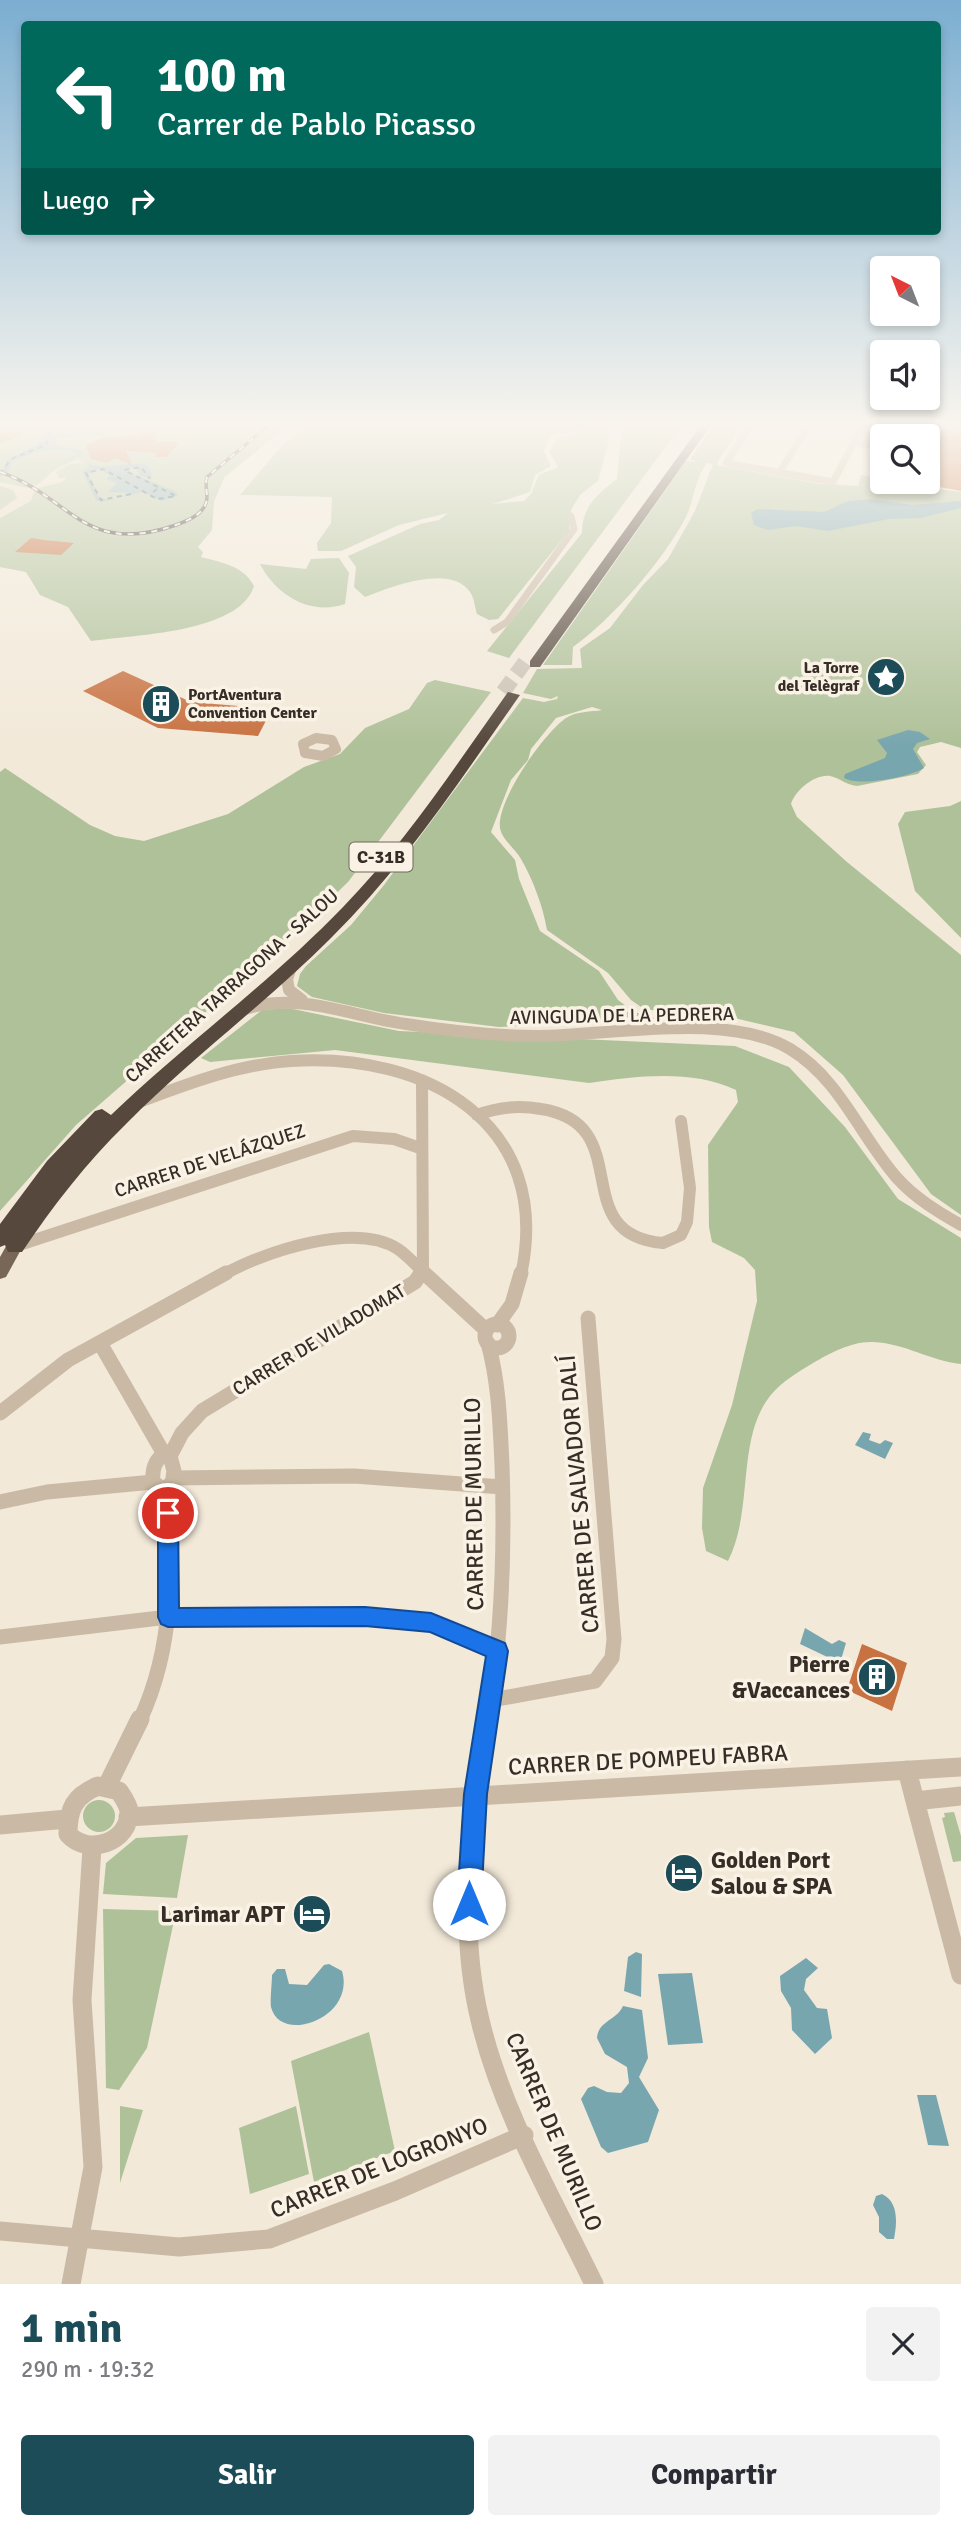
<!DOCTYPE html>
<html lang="es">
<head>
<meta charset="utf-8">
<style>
  :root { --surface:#fff; --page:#f2f2f3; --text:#2b2b33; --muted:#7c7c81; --accent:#1c4c57 }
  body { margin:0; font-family:Signika,sans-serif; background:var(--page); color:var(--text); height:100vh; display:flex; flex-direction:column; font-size:26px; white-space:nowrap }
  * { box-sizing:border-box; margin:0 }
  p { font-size:23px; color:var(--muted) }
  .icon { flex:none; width:38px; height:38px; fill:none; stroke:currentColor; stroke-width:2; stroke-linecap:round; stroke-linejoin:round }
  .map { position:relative; height:2284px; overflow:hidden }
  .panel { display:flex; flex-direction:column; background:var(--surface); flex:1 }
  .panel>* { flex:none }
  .guide { position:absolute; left:21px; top:21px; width:920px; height:214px; border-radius:7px; box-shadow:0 4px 10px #0003; background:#00695c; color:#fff; overflow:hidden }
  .needle { width:46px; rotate:318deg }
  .fabs { position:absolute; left:870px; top:256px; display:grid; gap:14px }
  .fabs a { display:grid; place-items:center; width:70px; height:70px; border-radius:7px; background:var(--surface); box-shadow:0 4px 10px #0003; font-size:35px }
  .pin { position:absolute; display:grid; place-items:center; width:60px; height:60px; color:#fff; margin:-30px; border:4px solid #fff; border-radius:50%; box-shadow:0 2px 7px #0007 }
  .me { position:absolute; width:77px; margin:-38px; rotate:0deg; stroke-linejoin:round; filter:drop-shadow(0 0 5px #0008) }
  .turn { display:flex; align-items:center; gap:24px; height:147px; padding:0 21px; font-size:32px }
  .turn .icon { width:91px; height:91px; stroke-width:2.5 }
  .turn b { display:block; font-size:49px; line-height:60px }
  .then { display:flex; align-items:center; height:66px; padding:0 21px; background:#0003; gap:14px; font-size:26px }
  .round { display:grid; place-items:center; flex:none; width:74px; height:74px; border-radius:7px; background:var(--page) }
  .overview { display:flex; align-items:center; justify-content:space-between; height:119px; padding:0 21px }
  h1 { font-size:42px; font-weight:700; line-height:52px; color:var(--accent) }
  .cta { display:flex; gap:14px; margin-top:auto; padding:14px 21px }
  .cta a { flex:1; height:80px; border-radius:7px; background:var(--accent); color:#fff; font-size:28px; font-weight:700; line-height:80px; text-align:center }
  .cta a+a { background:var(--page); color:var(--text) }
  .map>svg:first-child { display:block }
  .green { fill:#afc199; fill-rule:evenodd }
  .plaza { fill:#eadcc0 }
  .water { fill:#78a6af; fill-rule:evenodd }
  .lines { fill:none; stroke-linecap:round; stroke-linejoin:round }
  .canal { stroke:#78a6af; stroke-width:7 }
  .ferry { stroke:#1c4c57; stroke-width:2; stroke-dasharray:5 4.5; stroke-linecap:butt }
  .building { fill:#c87141 }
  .highway-tunnel { stroke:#ccc3b5; stroke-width:15; stroke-dasharray:15 7; stroke-linecap:butt }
  .minor-far4 { stroke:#cabaa5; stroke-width:7 }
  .minor-far3 { stroke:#cabaa5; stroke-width:10 }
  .minor-far2 { stroke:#cabaa5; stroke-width:12 }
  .minor-far1 { stroke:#cabaa5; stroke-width:15 }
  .minor { stroke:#cabaa5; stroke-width:19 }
  .major { fill:#786657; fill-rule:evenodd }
  .highway { fill:#56483d; fill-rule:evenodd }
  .rail-casing { stroke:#352d26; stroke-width:3.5 }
  .rail { stroke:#f9f2e5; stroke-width:2; stroke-dasharray:6; stroke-linecap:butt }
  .route { fill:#1a73e8; stroke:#114b97; stroke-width:2 }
  .labels { text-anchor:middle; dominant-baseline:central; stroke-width:7; stroke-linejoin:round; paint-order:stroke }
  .far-poi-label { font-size:16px; font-weight:bold; fill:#352d26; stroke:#f9f2e5; text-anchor:end }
  .shield { fill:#f9f2e5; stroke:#70685f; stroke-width:2 }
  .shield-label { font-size:18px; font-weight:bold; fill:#352d26 }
  .street-label { font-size:19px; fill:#352d26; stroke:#f9f2e5 }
  .near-street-label { font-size:23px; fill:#352d26; stroke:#f9f2e5 }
  .near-poi-label { font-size:23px; font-weight:bold; fill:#352d26; stroke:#f9f2e5; text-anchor:end }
</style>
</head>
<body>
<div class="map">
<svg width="961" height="2284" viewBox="0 0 961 2284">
  <rect width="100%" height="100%" fill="#f2e9d9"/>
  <path class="green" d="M0,425h288l-64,53 -10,24 -2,28 -14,17 5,5 -2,5c21,6 42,8 53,29 -14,47 -122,49 -163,55l-23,-34 -28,-12 -14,-23 -26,-5z
    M306,425h284l-4,5 9,-5h12l2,15 -11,41 -18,14 -9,15 -2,21 -71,88 -9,1 -12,-6c-2,-6 -3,-17 -7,-22 -19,-29 -80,-5 -105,5l-11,-10 2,-20 -8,-11 72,-32 19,-4 9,-7 -49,12 -58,26h-23l-1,-8 14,-20 1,-26 -92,-2 39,-46zM585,430l-11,6 -15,1 -10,15 9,15 -19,8 -8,19 -7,7 -31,3 37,-12 5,-17 16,-9 -7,-15 8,-16z
    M622,425h60l-173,233 -22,-7 95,-118c0,-27 16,-39 35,-54z
    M714,425h27l-25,40 104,19 38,2 3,-11 21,4v2l79,11v256l-20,-6 -21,5 -3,5 9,13 -8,9 -61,12c-11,-1 -17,-8 -27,-10 -16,-2 -35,15 -39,28l6,13 50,45 114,93v260l-30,-21 -88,-119 -49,-43 -64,-15 -231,10 -115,-14 -72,-16 -15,-11 3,-12 6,-8 45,-41 33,-40 139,-187 21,4 13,-3 1,-3 -7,3 -28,-6 14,-24 45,-1 -2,-19 30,-21 33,-43 25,-26 27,-48 18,-47 -6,-1c-13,17 -12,35 -21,54 -23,44 -73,101 -113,130l-1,18h-29l143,-204 11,1 -7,-3zM592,707l10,3c-12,2 -25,1 -36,8 -22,15 -70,83 -66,110 2,12 15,20 21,31 12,21 22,47 26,71l61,43 23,27 13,9 23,3 1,9 -34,-9 -16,-12 -19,-29 -59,-40 -21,-52 -4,-19 -24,-28 20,-52 17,-20 3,-11 25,-31z
    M339,558l10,15 -4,31c-35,12 -69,-9 -85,-40l46,5 5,-10z
    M435,680l56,12 -143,190 -63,61 -209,182 -76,86v-439l5,-4 85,57 25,11 29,5 84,-27 76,-47 36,-13 25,-26 44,-19 18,-26z
    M961,801v137l-46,-47 -17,-67 7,-12 45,-6z
    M288,1008l111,23 336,15 54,21 56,60 53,72 63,39v126c-30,-3 -57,-21 -88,-22 -21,-1 -43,11 -60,21 -15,9 -32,19 -43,33 -34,43 -16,114 -42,165l-22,-10 -4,-23 1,-40 29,-83 25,-104 -2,-31 -11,-12 -32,-16 -3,-15 -1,-82 30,-43 -2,-12c-43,-21 -101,-14 -147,-7l-254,-33 -125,12 -9,-4 61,-48z
    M83 1816a16 16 0 1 1 32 0a16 16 0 1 1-32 0Z
    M954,1812l7,24v25l-8,1 -11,-44 3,-1 -1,-4z
    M188,1835l-11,63 -74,-4 3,-31 30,-25z
    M103,1909l73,2 -29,137 -28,42 -13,-2z
    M369,2032l26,119 -81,31 -23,-121z
    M120,2106l23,4 -23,73z
    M296,2106l13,68 -59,20 -11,-66z"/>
  <path class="plaza" d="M78,459l4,4 -12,1 -14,8 3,6h7l-4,4 -27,7 -4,12 -31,17v-8l17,-12 -4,-8 -13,-4v-4l28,6 10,-4 18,-15z"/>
  <path class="water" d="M32,425h37l-3,5 5,-5h14l-18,9 29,2 -2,-3 19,-6 -16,6 13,1 -54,4v7l25,6 1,3 -29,14 26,-15 -12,-3h-23l-32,11 -2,9 -10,7 7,-17 29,-15 9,-14z
    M86,463c27,9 35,-2 59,1l6,6 1,9 -12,-3 -5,-9 -9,4 50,21 2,4 -17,5 -18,-9 -42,10 -5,-2 -14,-29 8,-4zM100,469l10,7 -4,3 11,4 -9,9 24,1 -21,7 -11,-1 -12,-25z
    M871,499l41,6 49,-4v7l-40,10 -32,1 -61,12 -32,-5 -29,4 -13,-5 -3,-12 7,-4 66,3 24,-11z
    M908,730l12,2 10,7 -13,4 -4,6 11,19c-14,9 -65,19 -80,10l1,-4 40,-16 2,-5 -10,-13z
    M863,1432l8,2 -2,6 11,4 5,-4 8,3 -8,16 -30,-14z
    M805,1628l27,16 7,-4 7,3 -6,20 -40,-19z
    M636,1952l6,2 -1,43 -17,-6 4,-34z
    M806,1958l12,10 -12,11 -2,11 13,18 10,1 5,29 -17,16 -23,-24 -1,-22 -10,-17 -1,-15z
    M329,1964l13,7c14,47 -62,74 -71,36 -1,-6 1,-25 1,-32l5,-6h8l4,15 18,1 17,-20z
    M692,1973l11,70 -35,2 -10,-71z
    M623,2006l19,4 6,48 -9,19 20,33 -11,32 -40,11 -7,-6 -20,-48 7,-11 6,-2 13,6 14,1 8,-10 -2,-16 -22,-13 -8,-16c1,-17 20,-18 26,-32z
    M917,2095h19l13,51 -21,-1z
    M882,2194c17,8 15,29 12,45h-7l-8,-7v-15l-6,-12 3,-9z"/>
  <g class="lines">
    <path class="canal" d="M85,429l15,1 -22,2z"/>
    <path class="ferry" d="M0,474l11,-15 35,-14 5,-15 -10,-5
      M153,492l4,-3
      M131,494l-30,6 -15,-27 17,-4 54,30 19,-3 -52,-26 17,-3 9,12"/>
  </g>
  <path class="building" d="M142,425h13l1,16 23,1 -12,15h-12l2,-4 -31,-2 6,14 -17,-7 -8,5 -16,-4 -5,-13 16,-9 35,-1z
    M925,425h36v66l-33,-6v-49h-7z
    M33,428l-20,11 -13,4v-12z
    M31,538l13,2 30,3 -13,12 -46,-3z
    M123,671l68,31 81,7 -14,27 -100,-8 -75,-37z
    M862,1644l45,19 -15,48 -45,-21z"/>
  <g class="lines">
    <path class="highway-tunnel" d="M503,692l22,-30"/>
    <path class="minor-far4" d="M751,425l-25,38 107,19 30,-57
      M914,436l5,-11
      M855,443l27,4
      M779,473l30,-48
      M494,630l13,-8 67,-93 -3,-13"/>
    <path class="minor-far3" d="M316,738l16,2 4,9 -13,7 -18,-3 -2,-9z"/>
    <path class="minor-far2" d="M291,967l-4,12 2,11 13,10
      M245,1009c55,-18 107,8 161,15 44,7 88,12 132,12 71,0 189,-25 252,13 50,30 70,87 107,129 18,20 41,34 64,47
      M142,1101c48,-18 98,-37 149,-40 135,-9 263,62 230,214
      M477,1115c21,-8 42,-10 64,-6 98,15 23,125 122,134l18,-8 6,-13 3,-34 -9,-67
      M16,1246l337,-110 41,3 26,9
      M223,1275c40,-23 132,-54 175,-26 10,7 19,17 28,26
      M420,1275l3,-6 -1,-189"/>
    <path class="minor-far1" d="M424,1273l62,57
      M485 1336a12 12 0 1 1 24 0a12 12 0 1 1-24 0Z
      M497,1325l15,-21 9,-31
      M100,1343l64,111
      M0,1413l68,-53 158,-87
      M164,1454l6,2 4,15 -2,13 -10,5 -9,-7c-1,-12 1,-21 11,-28z
      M170,1456l12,-23 20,-22 213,-129 6,-9
      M173,1478l181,-2 148,11
      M0,1502l47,-10 106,-10
      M0,1637l168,-20h197l66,6 67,28
      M492,1700l103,-19 17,-23 2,-19 -26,-321
      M140,1720c34,-73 34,-153 24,-232
      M488,1720c14,-85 17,-169 14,-255 -2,-41 -3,-82 -14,-122"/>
    <path class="minor" d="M488,1719c-16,98 -32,202 -8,301 22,93 73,179 114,264
      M907,1770l8,31
      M98,1786l21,5c4,6 9,13 10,20 1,32 -42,45 -61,23 0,-25 6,-38 30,-48z
      M107,1786l33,-67
      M961,1796l-46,5 46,174
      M128,1817l833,-50
      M0,1825l67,-6
      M0,2231l179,16 90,-8 126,-48 129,-56
      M71,2284l22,-117 -11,-167 10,-152"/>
    <path class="major" d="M15,1240l6,1 2,5 -17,31 -6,2v-22l9,-16z"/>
    <path class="highway" d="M701,425h10l-171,242h-10v-6z
      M508,692l12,3c-59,84 -116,171 -189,243 -65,65 -140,120 -205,186 -40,39 -73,82 -104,128h-14l-3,-7 -5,2v-23l47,-63 48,-50 7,-2 9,6c75,-72 160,-133 233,-209 62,-64 112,-141 164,-214z"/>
    <g class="rail-casing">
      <path id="rail" d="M0,472c72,25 83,85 176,53 11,-4 26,-10 30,-22 3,-8 -2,-17 1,-26l62,-52"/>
    </g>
    <use href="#rail" class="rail"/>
  </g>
  <linearGradient id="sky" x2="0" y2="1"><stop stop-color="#7baed1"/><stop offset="0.57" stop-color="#f9f5ee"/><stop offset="1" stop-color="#f9f5ee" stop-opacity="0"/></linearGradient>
  <rect width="961" height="745" fill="url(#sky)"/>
  <path class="route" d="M168,1504l7,3 3,6 1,95 186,-1 66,6 74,30 3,8 -21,143 -6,110 -3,9 -9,3 -8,-3 -4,-9 7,-110 22,-138 -56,-24 -65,-6 -197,1 -7,-3 -3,-7v-104l3,-6z"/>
  <defs>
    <g id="sight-disc" transform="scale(2.0125)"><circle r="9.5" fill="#1c4c57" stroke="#f9f2e5"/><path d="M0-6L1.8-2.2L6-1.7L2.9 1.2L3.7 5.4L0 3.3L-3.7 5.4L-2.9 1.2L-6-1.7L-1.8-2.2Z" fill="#fff"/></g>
    <g id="building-disc" transform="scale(2.0125)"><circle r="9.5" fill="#1c4c57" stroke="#f9f2e5"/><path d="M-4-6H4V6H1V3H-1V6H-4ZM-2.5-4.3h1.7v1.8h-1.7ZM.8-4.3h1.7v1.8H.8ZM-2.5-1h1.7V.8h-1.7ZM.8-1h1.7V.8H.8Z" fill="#fff"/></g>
    <g id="hotel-disc" transform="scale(2.0125)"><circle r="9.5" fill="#1c4c57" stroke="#f9f2e5"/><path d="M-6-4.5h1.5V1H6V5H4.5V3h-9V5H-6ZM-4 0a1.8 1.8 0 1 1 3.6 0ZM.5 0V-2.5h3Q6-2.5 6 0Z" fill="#fff"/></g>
  </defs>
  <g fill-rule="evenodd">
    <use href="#sight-disc" x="886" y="677"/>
    <use href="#building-disc" x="161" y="704"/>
    <use href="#building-disc" x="877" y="1677"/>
    <use href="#hotel-disc" x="684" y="1873"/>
    <use href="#hotel-disc" x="312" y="1914"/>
  </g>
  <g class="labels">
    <g class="far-poi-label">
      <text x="859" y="668">La Torre<tspan x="859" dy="18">del Telègraf</tspan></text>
      <text x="188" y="695" text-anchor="start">PortAventura<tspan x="188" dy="18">Convention Center</tspan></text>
    </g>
    <rect class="shield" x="349.5" y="842.5" width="63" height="29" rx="5"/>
    <g class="shield-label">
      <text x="381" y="857">C-31B</text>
    </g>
    <g class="street-label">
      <text transform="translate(232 986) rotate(-42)">CARRETERA TARRAGONA - SALOU</text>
      <text transform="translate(622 1016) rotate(-1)">AVINGUDA DE LA PEDRERA</text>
      <text transform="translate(210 1161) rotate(-18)">CARRER DE VELÁZQUEZ</text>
      <text transform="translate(319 1340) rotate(-31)">CARRER DE VILADOMAT</text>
    </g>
    <g class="near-street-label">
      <text transform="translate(579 1494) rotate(-95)">CARRER DE SALVADOR DALÍ</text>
      <text transform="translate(474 1504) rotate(-91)">CARRER DE MURILLO</text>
      <text transform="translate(648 1760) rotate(-3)">CARRER DE POMPEU FABRA</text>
      <text transform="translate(554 2132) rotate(67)">CARRER DE MURILLO</text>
      <text transform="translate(379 2168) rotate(-22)">CARRER DE LOGRONYO</text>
    </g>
    <g class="near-poi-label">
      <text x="850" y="1664">Pierre<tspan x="850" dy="26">&amp;Vaccances</tspan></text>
      <text x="711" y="1860" text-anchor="start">Golden Port<tspan x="711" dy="26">Salou &amp; SPA</tspan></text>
      <text x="285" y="1914">Larimar APT</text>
    </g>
  </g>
</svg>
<div class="fabs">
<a><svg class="needle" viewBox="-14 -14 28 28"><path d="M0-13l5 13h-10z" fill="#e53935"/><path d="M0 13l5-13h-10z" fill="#7c7c81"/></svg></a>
<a><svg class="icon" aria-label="sound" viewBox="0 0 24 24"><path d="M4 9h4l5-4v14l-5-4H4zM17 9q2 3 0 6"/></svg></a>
<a><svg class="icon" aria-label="search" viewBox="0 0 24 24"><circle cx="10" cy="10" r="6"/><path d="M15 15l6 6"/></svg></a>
</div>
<div class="pin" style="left:168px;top:1513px;background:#d93025"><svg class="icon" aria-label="arrive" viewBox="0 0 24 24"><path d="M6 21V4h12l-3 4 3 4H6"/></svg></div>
<svg class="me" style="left:469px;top:1904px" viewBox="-20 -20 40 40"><circle r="19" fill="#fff"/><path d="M0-13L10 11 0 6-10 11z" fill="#1a73e8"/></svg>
<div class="guide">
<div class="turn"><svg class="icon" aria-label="left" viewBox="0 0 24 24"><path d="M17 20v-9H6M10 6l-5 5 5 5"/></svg><div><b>100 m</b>Carrer de Pablo Picasso</div></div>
<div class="then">Luego<svg class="icon" aria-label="right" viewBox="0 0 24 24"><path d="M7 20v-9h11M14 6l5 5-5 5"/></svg></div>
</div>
</div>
<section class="panel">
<div class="overview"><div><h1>1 min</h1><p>290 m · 19:32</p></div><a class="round"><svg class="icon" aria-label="close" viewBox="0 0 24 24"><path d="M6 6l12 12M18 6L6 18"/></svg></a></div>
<div class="cta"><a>Salir</a><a>Compartir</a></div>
</section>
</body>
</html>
